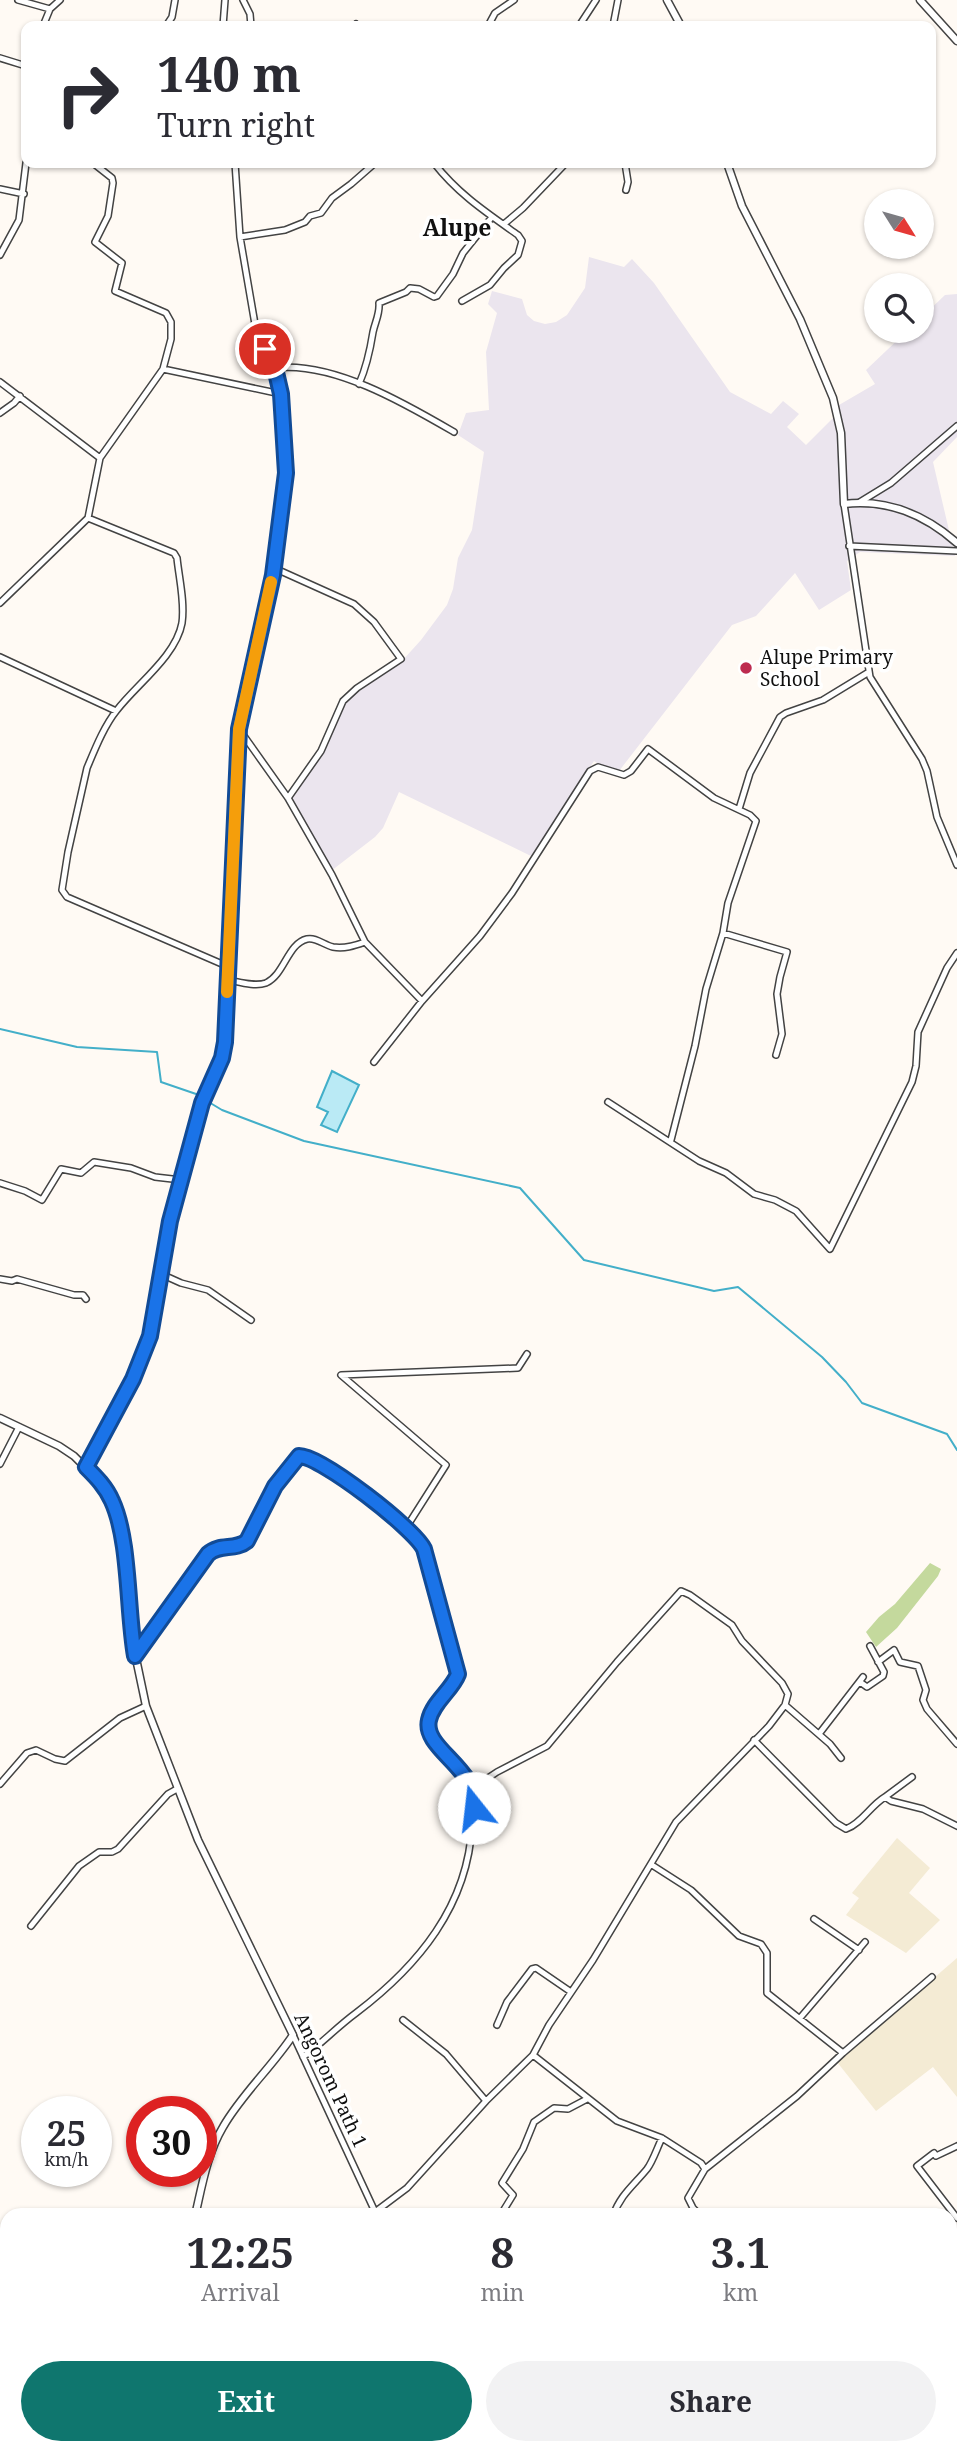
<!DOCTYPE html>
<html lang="en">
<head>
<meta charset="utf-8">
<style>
  :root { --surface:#fff; --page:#f2f2f3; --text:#2b2b33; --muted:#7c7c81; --accent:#0f766e }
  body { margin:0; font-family:"Noto Serif",serif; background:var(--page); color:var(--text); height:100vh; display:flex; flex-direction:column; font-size:26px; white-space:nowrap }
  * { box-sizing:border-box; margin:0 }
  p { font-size:23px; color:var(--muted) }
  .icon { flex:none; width:38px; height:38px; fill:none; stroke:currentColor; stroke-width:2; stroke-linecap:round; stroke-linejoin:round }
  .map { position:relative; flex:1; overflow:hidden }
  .side { position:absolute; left:0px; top:2208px; width:957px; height:247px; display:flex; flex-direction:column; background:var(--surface); border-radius:21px 21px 0 0; box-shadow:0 2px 5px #0004 }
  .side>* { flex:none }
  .guide { position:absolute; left:21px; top:21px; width:915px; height:147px; border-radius:14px; box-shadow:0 2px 5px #0004; background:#fff; color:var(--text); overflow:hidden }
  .needle { width:46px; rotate:127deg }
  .fabs { position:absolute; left:864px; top:189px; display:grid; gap:14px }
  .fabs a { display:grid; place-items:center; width:70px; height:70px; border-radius:50%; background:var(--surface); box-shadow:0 2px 5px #0004; font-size:35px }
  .speed { position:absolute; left:21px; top:2096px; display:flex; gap:14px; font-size:35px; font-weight:700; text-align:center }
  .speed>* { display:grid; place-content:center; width:91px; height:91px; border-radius:50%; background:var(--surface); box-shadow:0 2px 5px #0004; line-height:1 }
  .speed small { font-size:18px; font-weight:400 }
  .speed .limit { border:10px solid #d22; background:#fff; color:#111 }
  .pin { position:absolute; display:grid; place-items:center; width:60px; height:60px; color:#fff; margin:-30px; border:4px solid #fff; border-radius:50%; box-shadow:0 2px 7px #0007 }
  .me { position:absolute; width:77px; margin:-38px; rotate:344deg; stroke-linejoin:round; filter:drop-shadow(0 0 5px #0008) }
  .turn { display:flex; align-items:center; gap:24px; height:147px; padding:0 21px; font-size:32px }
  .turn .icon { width:91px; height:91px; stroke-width:2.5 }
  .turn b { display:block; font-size:49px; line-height:60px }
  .eta { display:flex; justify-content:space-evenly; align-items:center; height:119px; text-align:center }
  .eta b { font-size:42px; font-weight:700; line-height:49px }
  .primary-button { display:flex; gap:14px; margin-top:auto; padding:14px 21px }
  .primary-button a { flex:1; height:80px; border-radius:42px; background:var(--accent); color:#fff; font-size:28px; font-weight:700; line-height:80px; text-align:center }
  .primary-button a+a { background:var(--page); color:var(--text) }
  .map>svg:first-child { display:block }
  .industrial { fill:#ebe5ee }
  .farmland { fill:#f4ebd4 }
  .forest { fill:#c4d99d }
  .water { fill:#baeaf5; stroke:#43afc9; stroke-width:2 }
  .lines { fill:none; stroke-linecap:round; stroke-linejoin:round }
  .stream { stroke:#43afc9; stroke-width:2 }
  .minor-casing { stroke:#434343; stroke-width:8 }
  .tertiary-casing { stroke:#434343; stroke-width:9 }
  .trunk-casing { stroke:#212121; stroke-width:11 }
  .minor { stroke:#fff; stroke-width:5 }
  .tertiary { stroke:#fff; stroke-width:6 }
  .trunk { stroke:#f2a068; stroke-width:9 }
  .route-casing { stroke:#114b97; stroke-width:18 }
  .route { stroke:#1a73e8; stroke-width:12 }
  .slow { stroke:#f59e0b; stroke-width:12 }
  .poi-dot { fill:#bd2c50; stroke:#fff; stroke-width:2.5 }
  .labels { text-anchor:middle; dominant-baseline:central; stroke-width:7; stroke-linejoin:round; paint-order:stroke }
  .poi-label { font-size:19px; fill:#101010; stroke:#fff; text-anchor:start }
  .street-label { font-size:19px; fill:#101010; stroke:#fff }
  .quarter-label { font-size:23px; font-weight:bold; fill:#101010; stroke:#fff }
</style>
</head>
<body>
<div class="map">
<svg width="957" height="2455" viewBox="0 0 957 2455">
  <rect width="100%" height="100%" fill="#fffaf4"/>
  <path class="industrial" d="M589,257l35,10 8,-8 22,24 76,109 41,22 12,-13 16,13 -12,13 19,18 28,-28 5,-12 36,-21 -9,-14 41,-39h15v-14l23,-22 12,-1v143l-24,25 22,94 -95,-4 -13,9 4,29 -32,20 -24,-37 -39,43 -24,9 -113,146 -17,-5 -8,-5 -63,95 -132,-64 -16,36 -8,9 -44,34 -42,-73 28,-37 31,-62 54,-38 19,-21 26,-35 6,-16 5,-31 14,-28 12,-78 -26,-17 8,-22 23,-3 -3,-58 11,-39 -9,-9 4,-13 30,8 5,16 7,6 11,3 11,-2 11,-7 18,-27z"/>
  <path class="farmland" d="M897,1838l33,30 -21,25 31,27 -34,33 -60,-38 13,-17 -7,-5z
    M957,1958v139l-24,-30 -57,44 -39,-49z"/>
  <path class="forest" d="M930,1563l11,6 -3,7 -41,52 -21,19 -10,-15 13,-15 16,-13z"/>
  <path class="water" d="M332,1071l27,14 -22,47 -16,-7 7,-13 -11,-5z"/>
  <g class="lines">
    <path class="stream" d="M0,1029l77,18 80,5 4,30 38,13
      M207,1101l15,9 82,31 216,47 64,72 130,31 24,-4 84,70 24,25 16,21 85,31 10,16"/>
    <g class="minor-casing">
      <path id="minor" d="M18,0l32,9
        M243,0l7,14 1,12
        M43,26l7,-17 10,-9
        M166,26l6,-9 3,-17
        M223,26l2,-26
        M354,26l2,-2
        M488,26l7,-13 19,-13
        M579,26l17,-26
        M613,26l5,-26
        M0,58l26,8
        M93,163l19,15 1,5 -5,33 -13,26 27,21 -7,28 51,22 5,9v17l-8,30 -63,89
        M434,163c24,31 53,50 84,72l4,6 -4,14 -14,13 -14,17 -28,16
        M625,163l3,19 -2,8
        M0,189l24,5
        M504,224l19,-16 43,-45
        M240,237l45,-7 20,-8 5,-6 11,-3 11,-15 19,-14 24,-21
        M0,255l19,-35 7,-57
        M275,368c58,-7 131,36 179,64
        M163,369l118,25
        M0,382l100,76 -12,60 -88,85
        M359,384c8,-18 11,-33 14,-52 2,-10 7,-18 6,-29l27,-11 4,-4 9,1 15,8 3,-1 16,-22 10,-21 29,-36
        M0,413l14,-10 6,-7
        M860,502l31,-19 66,-57
        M844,504l26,173 52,82 5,12 10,46 20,48
        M88,518l86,35 3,5c2,20 8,44 5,65 -6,33 -45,61 -65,87 -13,16 -22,39 -30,58l-19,84 -6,38 5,7 162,70
        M849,546l108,5
        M274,568l80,36 20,18 27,37 -44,29 -14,13 -22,50 -33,47
        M0,657l116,54
        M239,729l49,69 44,77 33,67 57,59
        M739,809l11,-36 30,-56 6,-4 37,-13 46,-28
        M723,933l64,19 -7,25 -3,17 5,40 -6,21
        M228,980c11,2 27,7 38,3 19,-9 21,-39 41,-44 9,-2 17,6 26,8 11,2 21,-1 32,-5
        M374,1062l48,-61 58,-65 32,-43 78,-122 8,-4 26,8 7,-4 17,-22 66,49 36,17 6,6 -28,82 -5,30 -17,56 -11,57 -24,94
        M608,1102l91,59 27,12 28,21 21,6 21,11 34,38 82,-167 4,-16 2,-34 29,-64 10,-15
        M0,1183l25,8 17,9 19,-31 20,4 13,-11 37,6 24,9 26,3
        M161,1274l20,9 27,7 43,30
        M0,1279l12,2 5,-2 57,16h9l3,4
        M0,1464l19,-37
        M86,1467l47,-88 17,-43 20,-115 32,-118 20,-45 3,-16 14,-313 34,-154 13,-102 -5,-79 -6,-26 -19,-38 -16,-93 -5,-74
        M406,1528l40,-63 -105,-90 177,-7 9,-14
        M135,1656l73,-102c12,-11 27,-3 39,-13l28,-55 24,-30c23,0 116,72 125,93l34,125c-6,16 -23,28 -29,44 -8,26 40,51 46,75 2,10 -2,22 -3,32 -4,81 -54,141 -116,188 -19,14 -35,31 -53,44
        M878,1662l16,-12 6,12 18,4 8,24 -3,10 4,9 30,35
        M860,1682l7,5 16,-11 1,-4 -14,-26
        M785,1705l45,39 11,14
        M819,1734l44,-57
        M754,1740l82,83 10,6c16,-6 24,-23 39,-32l6,4 32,8 34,17
        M0,1784l27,-31 9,-3 19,9 10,2 55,-43 26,-12
        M473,1788l24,-16 50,-26 70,-84 64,-71 9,4 42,30 10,16 40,42 6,11 -3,11 -16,21 -93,96 -83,138 -44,65 -16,30
        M885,1797l27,-20
        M652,1865l39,25 48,46 22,8 6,9v40l76,60
        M814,1919l45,31
        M31,1926l48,-60 20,-14h13l6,-3 50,-55 9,-5
        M800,2018l65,-76
        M403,2020l43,34 40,47
        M497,2025l10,-23 25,-33 4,-1 35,24
        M293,2035l84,181
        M957,2146l-21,10 -2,-3 -17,13 40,52
        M705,2169l92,-73 46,-43 89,-76
        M375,2212l32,-24 79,-87 47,-46 84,66 45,17 39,25 4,6 -17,29 5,10 8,8
        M500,2216l13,-21 -11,-12 21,-34 11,-27 20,-14 14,1 19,-10
        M613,2216c7,-21 21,-31 34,-47 6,-8 10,-21 15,-31
        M950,2352l7,-5
        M950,2427l7,3
        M484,2448l3,7
        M941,2448l4,7
        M224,2455l2,-7
        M561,2455l9,-7
        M627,2455l6,-7
        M717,2455l4,-7"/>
    </g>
    <g class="tertiary-casing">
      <path id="tertiary" d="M667,0l14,26
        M920,0l37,41
        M727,163l15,43 58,113 33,79 8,35 3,71c44,-5 80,10 113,39
        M0,1418l59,28 15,10 26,26 13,21 9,37 12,109 12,57 52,134 95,195c-21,32 -52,60 -70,92 -16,27 -21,59 -28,89
        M131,2455l4,-7"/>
    </g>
    <g class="trunk-casing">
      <path id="trunk" d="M0,2370l7,2
        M240,2448l19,7"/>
    </g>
    <use href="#minor" class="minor"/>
    <use href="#tertiary" class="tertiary"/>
    <use href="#trunk" class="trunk"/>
  </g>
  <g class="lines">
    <g class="route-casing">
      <path id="route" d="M265,349l10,19 6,26 5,79 -13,102 -34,154 -14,313 -3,16 -20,45 -32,118 -20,115 -17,43 -47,88c10,10 20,20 26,34 18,39 15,110 23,155l73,-102c12,-11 27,-3 39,-13l28,-55 24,-30c22,0 116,73 125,93l34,125c-6,16 -25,28 -29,46 -7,29 51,49 45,88"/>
    </g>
    <use href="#route" class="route"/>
    <path class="slow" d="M227,992l12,-263 32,-147"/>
  </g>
  <circle class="poi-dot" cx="746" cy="668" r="7"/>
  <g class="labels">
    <g class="poi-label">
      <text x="760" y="657">Alupe Primary<tspan x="760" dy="22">School</tspan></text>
    </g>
    <g class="street-label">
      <text transform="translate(331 2080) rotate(65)">Angorom Path 1</text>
    </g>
    <g class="quarter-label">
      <text x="457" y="227">Alupe</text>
    </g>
  </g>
</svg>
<div class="fabs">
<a><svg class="needle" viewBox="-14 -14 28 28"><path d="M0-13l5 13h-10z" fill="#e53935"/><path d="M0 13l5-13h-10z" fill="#7c7c81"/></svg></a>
<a><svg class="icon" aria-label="search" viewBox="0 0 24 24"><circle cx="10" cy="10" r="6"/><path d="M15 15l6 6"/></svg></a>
</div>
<div class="speed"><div>25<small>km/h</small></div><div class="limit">30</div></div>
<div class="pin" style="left:265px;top:349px;background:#d93025"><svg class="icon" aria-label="arrive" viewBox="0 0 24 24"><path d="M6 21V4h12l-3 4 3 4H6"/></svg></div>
<svg class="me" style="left:474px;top:1808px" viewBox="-20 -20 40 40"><circle r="19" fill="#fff"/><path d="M0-13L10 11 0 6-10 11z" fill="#1a73e8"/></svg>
<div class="guide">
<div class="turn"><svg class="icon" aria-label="right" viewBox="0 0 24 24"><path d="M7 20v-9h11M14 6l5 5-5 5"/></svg><div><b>140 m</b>Turn right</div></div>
</div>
<section class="side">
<div class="eta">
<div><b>12:25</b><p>Arrival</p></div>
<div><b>8</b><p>min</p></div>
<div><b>3.1</b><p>km</p></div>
</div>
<div class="primary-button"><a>Exit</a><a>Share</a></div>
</section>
</div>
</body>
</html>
